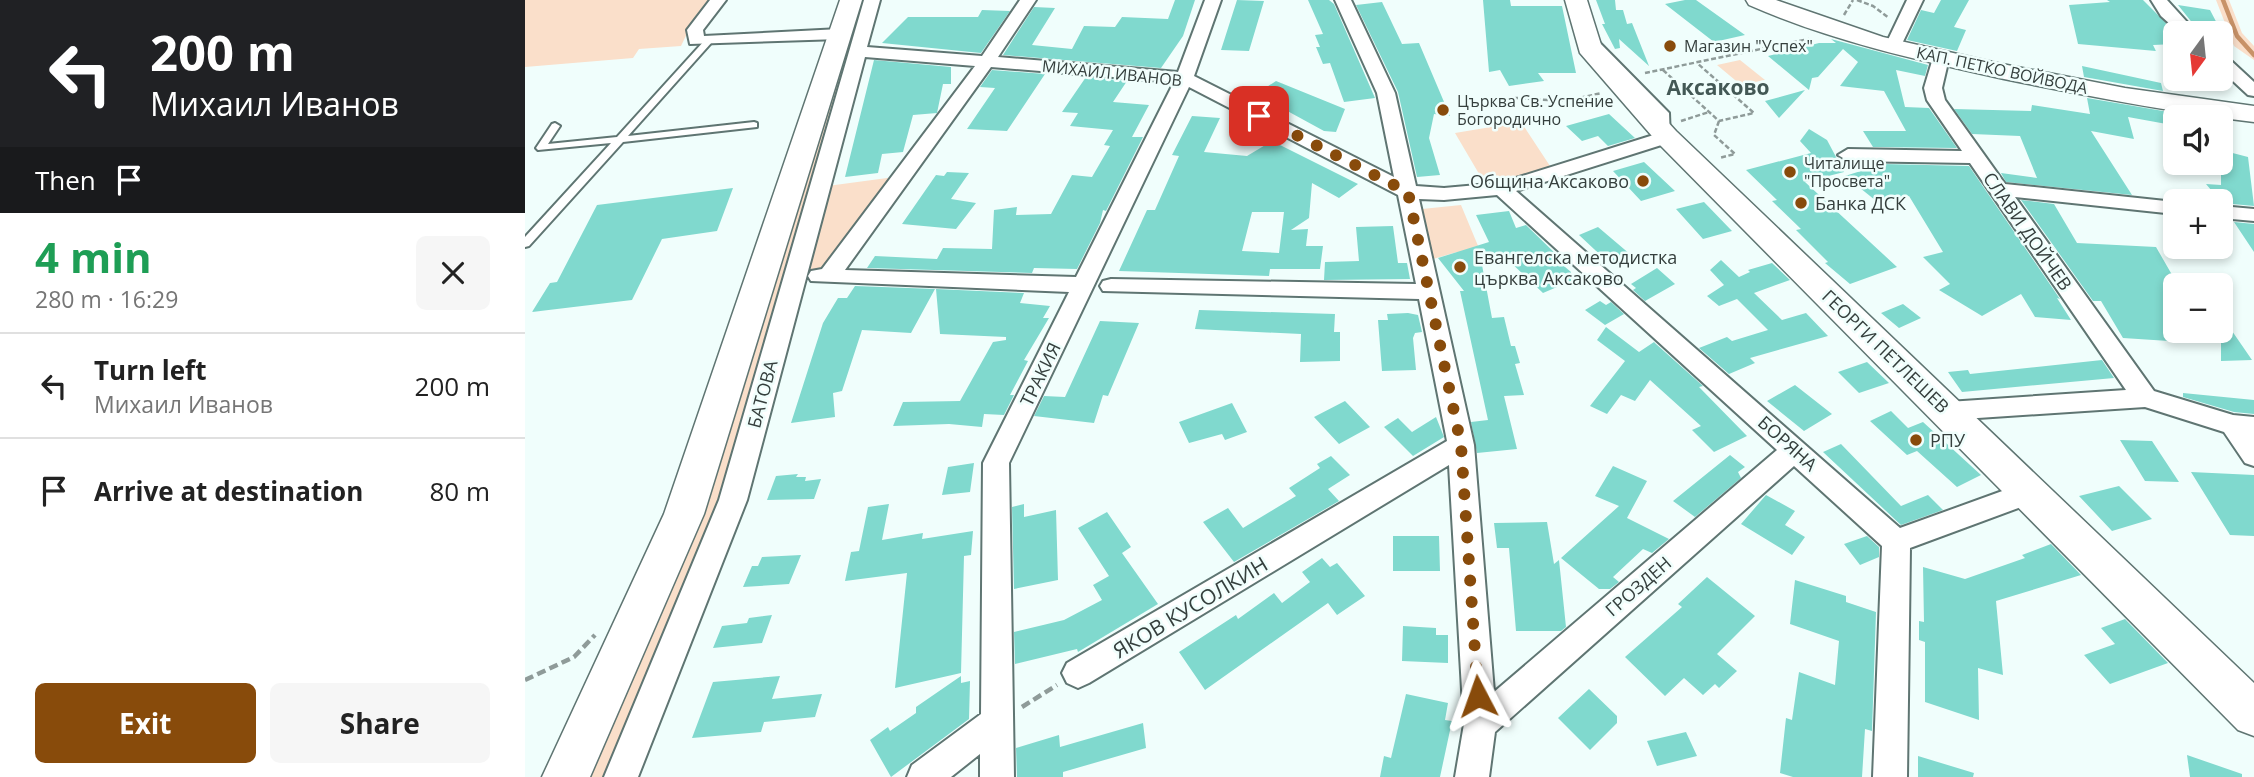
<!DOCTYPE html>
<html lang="en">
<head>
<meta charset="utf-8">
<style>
  :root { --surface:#fff; --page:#f6f6f6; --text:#222; --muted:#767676; --line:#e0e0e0; --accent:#884b0b }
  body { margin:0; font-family:"Open Sans",sans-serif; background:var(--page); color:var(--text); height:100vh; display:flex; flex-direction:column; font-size:26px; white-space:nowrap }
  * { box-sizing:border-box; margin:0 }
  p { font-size:23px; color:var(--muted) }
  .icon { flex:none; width:38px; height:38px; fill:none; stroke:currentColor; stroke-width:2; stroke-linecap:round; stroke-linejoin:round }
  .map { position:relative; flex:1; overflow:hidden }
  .details { display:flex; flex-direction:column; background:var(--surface); width:525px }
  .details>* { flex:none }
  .top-card { background:#202124; color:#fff; overflow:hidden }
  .needle { width:46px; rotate:195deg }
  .fabs { position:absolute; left:1638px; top:21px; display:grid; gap:14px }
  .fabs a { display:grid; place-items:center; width:70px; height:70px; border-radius:10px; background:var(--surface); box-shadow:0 4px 10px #0003; font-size:35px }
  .pin { position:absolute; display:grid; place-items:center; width:60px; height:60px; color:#fff; margin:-30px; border-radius:14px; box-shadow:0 4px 10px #0006 }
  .me { position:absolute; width:77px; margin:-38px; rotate:356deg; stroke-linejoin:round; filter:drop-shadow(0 0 5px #0008) }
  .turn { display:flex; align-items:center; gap:24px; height:147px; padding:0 35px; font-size:32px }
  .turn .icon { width:91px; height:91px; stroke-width:2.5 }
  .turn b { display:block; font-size:49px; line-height:60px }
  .then { display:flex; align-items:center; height:66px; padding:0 35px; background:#0003; gap:14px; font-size:26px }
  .round { display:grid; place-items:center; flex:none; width:74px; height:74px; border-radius:10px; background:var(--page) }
  .summary { display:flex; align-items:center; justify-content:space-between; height:119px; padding:0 35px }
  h1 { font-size:42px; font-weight:700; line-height:52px; color:#1e9e55 }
  .primary-button { display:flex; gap:14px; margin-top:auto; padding:14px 35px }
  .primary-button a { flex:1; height:80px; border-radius:10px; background:var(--accent); color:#fff; font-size:28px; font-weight:700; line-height:80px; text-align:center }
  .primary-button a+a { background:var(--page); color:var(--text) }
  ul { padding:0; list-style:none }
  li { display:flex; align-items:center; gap:21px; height:105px; padding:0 35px; border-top:2px solid var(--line) }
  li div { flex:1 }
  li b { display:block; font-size:26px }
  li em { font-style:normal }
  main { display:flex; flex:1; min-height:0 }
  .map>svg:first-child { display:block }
  .green { fill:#fadfca }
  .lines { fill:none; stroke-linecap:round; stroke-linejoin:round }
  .stream { stroke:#c89268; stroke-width:4.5 }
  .building { fill:#80d9ce; fill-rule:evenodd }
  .lane-casing { stroke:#5f7572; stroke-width:4 }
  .street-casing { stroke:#5f7572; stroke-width:4 }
  .secondary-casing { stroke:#5f7572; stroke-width:3 }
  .path-far1 { stroke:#8f9b99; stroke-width:2.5; stroke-dasharray:5 2.5; stroke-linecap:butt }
  .path { stroke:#8f9b99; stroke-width:4.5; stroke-dasharray:9 4.5; stroke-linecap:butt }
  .lane { fill:#fff; fill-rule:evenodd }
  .street { fill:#fff; fill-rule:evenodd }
  .secondary { fill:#fff; fill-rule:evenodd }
  .route { stroke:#884b0b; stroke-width:12; stroke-dasharray:0 21.6 }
  .poi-dot { fill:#884b0b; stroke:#f0fefc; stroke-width:2.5 }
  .labels { text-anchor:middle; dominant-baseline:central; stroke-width:5; stroke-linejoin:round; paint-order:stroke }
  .far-poi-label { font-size:16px; fill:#353f3d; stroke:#f0fefc; text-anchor:start }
  .far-street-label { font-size:16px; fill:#353f3d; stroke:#f0fefc }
  .poi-label { font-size:18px; fill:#353f3d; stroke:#f0fefc; text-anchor:start }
  .street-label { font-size:18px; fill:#353f3d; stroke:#f0fefc }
  .far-district-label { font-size:21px; font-weight:bold; fill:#435855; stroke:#f0fefc }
  .near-street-label { font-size:21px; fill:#353f3d; stroke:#f0fefc }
</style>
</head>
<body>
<main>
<section class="details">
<div class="top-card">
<div class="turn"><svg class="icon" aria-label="left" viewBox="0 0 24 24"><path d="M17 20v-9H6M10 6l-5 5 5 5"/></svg><div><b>200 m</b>Михаил Иванов</div></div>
<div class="then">Then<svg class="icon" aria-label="arrive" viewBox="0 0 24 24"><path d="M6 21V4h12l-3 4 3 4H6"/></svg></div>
</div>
<div class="summary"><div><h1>4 min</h1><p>280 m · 16:29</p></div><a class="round"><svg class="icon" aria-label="close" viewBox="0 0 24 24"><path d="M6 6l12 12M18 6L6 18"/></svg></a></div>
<ul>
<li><svg class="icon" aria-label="left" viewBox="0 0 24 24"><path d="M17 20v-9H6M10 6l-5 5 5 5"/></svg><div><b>Turn left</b><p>Михаил Иванов</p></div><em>200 m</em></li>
<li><svg class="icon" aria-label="arrive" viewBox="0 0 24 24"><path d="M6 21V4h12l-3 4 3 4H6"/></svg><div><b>Arrive at destination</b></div><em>80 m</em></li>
</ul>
<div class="primary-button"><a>Exit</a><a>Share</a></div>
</section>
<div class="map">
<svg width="1729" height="777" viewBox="0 0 1729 777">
  <rect width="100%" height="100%" fill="#f0fefc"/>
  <path class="green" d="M0,0h187l-18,19 -13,27 -42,3 -6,9 -108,9z
    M337,0h10l-52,187 82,-11 -72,98 -37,6 -60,220 -112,277h-41l122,-268 97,-302z
    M1691,0h13l13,33 12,13v14l-20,-14z
    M1215,60l25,20 -24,5 -24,-20z
    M996,122l29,44 -53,17 -12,1 -30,-51z
    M936,205l20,48 -24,-1 -24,7 -11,-50z"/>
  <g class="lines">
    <path class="stream" d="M1698,0l14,36 17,19"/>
  </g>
  <path class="building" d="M650,0h20l-12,36 -22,32 -158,-13 31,-48 21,1 -23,37 40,4 12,-23 31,1 7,-10 46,2z
    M712,0l27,1 -15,50 -28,-1z
    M783,0h21l5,4 41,94 -31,4 -14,-39 -7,1 -7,-17h4l-5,-12 8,-1z
    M958,0h27l1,6h51l14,67h-38l6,8 -35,5 -9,-16 -11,2z
    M1071,0h19l1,10h7l4,14 5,-1 17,43 -30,-27 1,9 -5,1 -13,-25h3z
    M1160,0h11l49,35 -31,7 -49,-38z
    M1416,0h28l-15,27 12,3 -9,21 -50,-11 14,-30 13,3z
    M1582,0h36l32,32v12l-22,1 3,6 -78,-7 -9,-39 41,-3z
    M857,2l20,42 17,-1 31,73 -16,-2 -5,24 11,37 -23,2 -19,-85 -42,-87z
    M1653,5l32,5 12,23 -24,-3z
    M457,10l28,1 -29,42 -99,-10 26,-26h70z
    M1306,39l97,26 -3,11 -29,-6 9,37 24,1 28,40 -84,-1 -10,-16h43l-22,-40 -44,-5 18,-24 -15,-13 -25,28 -6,1 -3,12 -41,-34 51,-13h17z
    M349,60l77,7v17h-8l-6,29 -24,2 -10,37 -21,2 -4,19 -33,4z
    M1557,66l79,17 2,8 -79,-14z
    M467,70l53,4 -38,57 -40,-2 28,-41 -15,-1z
    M561,77l41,4 -14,21 36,3 -17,32h11l-37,74 -3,-1 -3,13 -23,46 -43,-1 -2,5 -165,-5 8,-12 62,3 6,-11 49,1 2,-39 23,-3 -1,8 35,-1 21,-39 20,2 18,-31 -6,-1 9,-15 -43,-4 8,-13 -16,-1z
    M751,81l69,28 -9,23 -12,-1 -68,-37z
    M1280,90l-26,28 -14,-17z
    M1562,98l82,14 3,13 -44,-8 6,22 -43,-8 41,64 -126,-13 -5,-9 36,5 -17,-42 -48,-2 -18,-25 77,2 1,-6 58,9z
    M1084,114l26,24 -27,8 -10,-10 -16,5 -16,-15z
    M667,116l28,2 -16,34 43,4 25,-15 86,43 -19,14 -27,-15 -3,35 -18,12 17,-1 -2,17h17l-3,23h-50l-1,7 -150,-5 28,-61h8l24,-54 -7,-1zM727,212h32l-5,41 -37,-2z
    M1284,129l18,11 17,32 -39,10 92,85 -47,17 -25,-21 3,-1 -32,-32 5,-1 -29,-28 5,-1 -31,-30 65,-17 -11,-12z
    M1696,150l27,7 6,49 -32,-3 -16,-19 15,1z
    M1119,162l31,29 -34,10 -28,-30z
    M1358,164l86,2 91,133 -3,-1 14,22 -36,-3 -14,-23 -39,22 -43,-26 11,-6 -27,-27 20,-5 -34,-56 -29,8 -35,-28z
    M422,172l22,1 -18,26 25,4 -20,26 -54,-5 34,-49 8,1z
    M208,188l-16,43 -55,8 -30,61 -100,12 18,-29 7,-1 40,-77z
    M1496,200l33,4 23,39 79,4 19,33v51l9,11 -61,-4 -22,-37h-8z
    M1179,202l28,29 -29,8 -27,-30z
    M984,211l7,17 10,-3 35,34 -3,2 13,11v9l-28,12 -37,-35 -24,7 10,53 12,-1 7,29h4l5,17 -5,1 9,31 -20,1 13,53 -40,4 -6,-31 17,-2 -28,-129h4l-26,-33 51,-16 -13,-27z
    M1709,222l20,2v28z
    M868,226l5,37h9l3,16 -86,1 1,-18 34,-1 -3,-34z
    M1073,227l33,28 -21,9 -31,-29z
    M1196,260l18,17 11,-5 -2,-2 24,-7 18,17 -36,13 28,27 24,-7 22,23 -78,22 5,5 -26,11 -30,-26 28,-11 5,4 36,-11 -31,-31 -18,7 -12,-10 17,-11 -14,-15z
    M1132,268l18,16 -30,17 -12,-11 3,-2 -5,-4z
    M330,286l80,3 -24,44 -49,-3 -20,61 -9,2 2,24 -44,6 32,-100 15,-25h9z
    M411,289l88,4 -4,10 30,3 -7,12h6l-25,42 4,1 -18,34h4l-10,20 -20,-1 -2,13 -33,-3 -56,2 10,-24 57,-1 33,-59 13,-2v-3l-66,-3z
    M1075,301l6,4 5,-3 13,12 -19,11 -20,-15z
    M1378,304l18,14 -22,10 -18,-15z
    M674,310l136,4 -1,18h6v29l-40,1 1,-28 -106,-5z
    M883,313l10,2 4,17 -7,1 -2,5 3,32 -34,1 -4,-51h10l-1,-6z
    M1696,315l31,45 -31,1z
    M575,321l39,2 -31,73 -5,-1 -9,28 -60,-7 10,-20 21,1z
    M1081,327l33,25 15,-10 2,2 47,42 -4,1 48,49 -33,16 -22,-22 9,-4 -51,-46 -15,21 -14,-6 -14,19 -17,-8 35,-45 -28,-21z
    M1577,360l12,18 -152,14 -14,-20 20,-2 2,4z
    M1342,362l22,21 -30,10 -21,-21z
    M1270,385l37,29 -28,17 -37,-30z
    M1658,393l71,7v14l-20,-2 -51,-15z
    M820,401l25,26 -31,17 -25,-27z
    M707,403l15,29 -22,8 -3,-6 -33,9 -10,-21z
    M1366,411l17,17 15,-6 58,53 -24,12 -40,-36 -10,4 -37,-34z
    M911,417l8,20 -31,19 -29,-29 14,-9 14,14z
    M1595,440l32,1 27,41 -34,-1z
    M1316,444l60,62 27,-11 15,15 -42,15 -78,-73z
    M1205,455l15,12 -7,5 3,6 -46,39 -22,-16z
    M806,456l19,19 -22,14 11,12 -105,61 -31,-40 25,-14 15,20 53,-32 -7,-8 31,-20 -3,-4z
    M449,463l-4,29 -28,3 6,-28z
    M1088,466l34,15 -20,37 42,21 -17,14 -9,-4 -30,28 6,5 -9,7h-11l-38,-31 58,-52 -24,-10z
    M1666,472l63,3v61l-24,-1z
    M273,474l-2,3h10l-1,4 16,-2 -7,20 -47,1 9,-24z
    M1594,486l33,33 -40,12 -33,-35z
    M1241,495l29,16 -10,14 20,12 -13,18 -51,-31z
    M364,504l-7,36 41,-7 -1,6 51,-8 -2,24 -7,1 -3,117 -66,15 12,-115 -62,8 6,-29 8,-1 9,-44z
    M499,504v13l32,-7 2,70 -44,9 -2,-82z
    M582,512l24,35 -9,6 36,51 -80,48 -1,-3 -62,15 -1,-32 50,-12 38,-20 -9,-15 16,-9 -31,-48z
    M1022,522l7,42 5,-4 7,67 -5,4h-45l-7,-83h-12l-3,-25z
    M868,536h46l1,35h-47z
    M1342,536l12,11v10l-19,8 -16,-21z
    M1526,544l30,31 -85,26 7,74 -25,-7 1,52 -54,-18v-60l-6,-2v-19l5,1 -1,-55 42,12 60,-21 -3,-3z
    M276,555l-12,29 -46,3 9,-21h6l4,-9z
    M797,558l8,9 7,-4 28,33 -28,19 -9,-12 -123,87 -26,-38 57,-37 2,4 36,-26 8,10 28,-21 -8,-10z
    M1182,577l48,39 -38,38 20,17 -18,17 -4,-4 -12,11 -19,-17 -19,18 -40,-39 57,-50 -4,-3z
    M1270,580l51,16v6l30,10 -4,119 -7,-2 -3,48h-69l-13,-4 6,-55 6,2 7,-48 36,13 4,-44 -49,-17z
    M247,615l-10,28 -49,5 9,-22 25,-3 2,-5z
    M1600,619l43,44 -58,21 -26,-29 31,-11 -14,-16z
    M878,626l33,2v7h12v28l-46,-2z
    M255,676l-8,23 50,-5 -7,23 -51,5 -3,10 -69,6 21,-56z
    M436,676v7l9,-2 -1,38 -78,58 -21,-37 18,-13 2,4 26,-18v-6z
    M1064,689l28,27v7l-27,27 -32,-32z
    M881,694l42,9 -3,17 7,1 -12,56h-60l4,-21 7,2z
    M618,723l3,25 -83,24v5h-46l-1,-29 43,-13 1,12z
    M1161,732l11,24 -40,10 -10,-25z
    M1662,755l55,19v3h-52z
    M1393,756l56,17 -1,4h-55z"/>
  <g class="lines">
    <g class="lane-casing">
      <path id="lane" d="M1063,37h6l75,76 1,26h-6l-2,-2 -1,-21 -73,-75z
        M180,40l7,2 -84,94 126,-14 3,1v4l-134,15 -94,104 -4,1v-10l86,-94 -73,7 -2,-2 16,-24 3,-1 5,3 -12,18 69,-7z"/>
    </g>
    <g class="street-casing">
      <path id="street" d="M185,0h16l-23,30 1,6 136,-7 8,5 -8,5 -150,5 -3,-14z
        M339,0h16l-13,47 115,9 38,-56h16l-38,57 180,15 27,-72h16l-27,76 200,101 -17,-84 -42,-93h16l44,93 21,93 28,2 56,-5 160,-50h14l2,4 -2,4 -158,50 384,337 130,-47 10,3 3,8 -3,8 -130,48 -3,229h-34l9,-231 -88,-80 -299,266 -6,45h-34l9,-53 -15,-259 -360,218 -11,5 -11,-5 -5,-10 5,-10 380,-222 -28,-142 -316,-8 -3,-5 3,-5 8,-2 305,5 -18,-89 -209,-108 -180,376 5,314h-34v-23l-29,23h-44l5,-12 69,-51 2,-251 86,-171 -258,-11 -3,-5 3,-5 11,-2 153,-203 -110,-9 -118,443 -109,277h-34l115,-277zM466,67l183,15 -98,195 -231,-7zM972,195l280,255 -283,242 -20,-247 -55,-246 25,1z
        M1382,0h16l-24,50h-12l-2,-4z
        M1626,0h16l30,33h-17l-19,-17z
        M1416,53l8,5 -7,30 3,12 60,84 170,18v12l-160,-17 139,194 79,24 21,2v49l-9,-3 -21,-31 -79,-25 -197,13 -9,-2 -4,-7 4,-7 9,-2 178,-12 -156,-227 -122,-2 -10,-6 10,-6 114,2 -35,-51 -3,-12 9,-30z
        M1696,56l6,1 27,25v14l-6,-1 -27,-25z
        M1696,206l33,3v12l-33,-3z"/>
    </g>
    <g class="secondary-casing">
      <path id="secondary" d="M315,0h22l-158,514 -114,263h-48l122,-263z
        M1040,0h22l16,51 73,80 578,552v53l-16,-6 -580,-587 -78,-90z
        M1221,0h30l107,37 114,26 128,25 129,18v16c-83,-10 -167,-26 -250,-43 -87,-19 -173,-38 -255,-74z"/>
    </g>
    <path class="path-far1" d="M1332,0l16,6 16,12
      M1319,15l9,-15
      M1138,70l56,51 35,-8 -57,-50
      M1120,73l164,-34
      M944,108l47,-10 49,3 37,-8
      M1156,121l28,-9
      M1194,121l-5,14 21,19 -16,4"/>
    <path class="path" d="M0,680l49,-23 21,-22
      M497,707l35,-22"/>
    <use href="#lane" class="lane"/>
    <use href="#street" class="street"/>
    <use href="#secondary" class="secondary"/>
  </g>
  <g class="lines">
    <path class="route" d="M734,116l149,76 53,253 17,251"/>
  </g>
  <g class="poi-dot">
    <circle cx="1145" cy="46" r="7"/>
    <circle cx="918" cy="110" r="7"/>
    <circle cx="1265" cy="172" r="7"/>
    <circle cx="1118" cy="181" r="7"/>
    <circle cx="1276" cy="203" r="7"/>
    <circle cx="935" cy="267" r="7"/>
    <circle cx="1391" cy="440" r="7"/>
  </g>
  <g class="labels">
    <g class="far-poi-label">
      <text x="1159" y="46">Магазин "Успех"</text>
      <text x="932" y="101">Църква Св. Успение<tspan x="932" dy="18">Богородично</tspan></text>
      <text x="1279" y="163">Читалище<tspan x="1279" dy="18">"Просвета"</tspan></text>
    </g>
    <g class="far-street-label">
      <text transform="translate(1477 70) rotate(12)">КАП. ПЕТКО ВОЙВОДА</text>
      <text transform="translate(587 73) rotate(6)">МИХАИЛ ИВАНОВ</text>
    </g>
    <g class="poi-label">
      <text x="1104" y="181" text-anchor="end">Община Аксаково</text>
      <text x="1290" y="203">Банка ДСК</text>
      <text x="949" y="257">Евангелска методистка<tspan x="949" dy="21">църква Аксаково</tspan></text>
      <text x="1405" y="440">РПУ</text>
    </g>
    <g class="street-label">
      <text transform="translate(1503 231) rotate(55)">СЛАВИ ДОЙЧЕВ</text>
      <text transform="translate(1361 351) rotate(44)">ГЕОРГИ ПЕТЛЕШЕВ</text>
      <text transform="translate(515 374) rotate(-64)">ТРАКИЯ</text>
      <text transform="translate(237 394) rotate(-75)">БАТОВА</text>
      <text transform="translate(1263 443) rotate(42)">БОРЯНА</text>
      <text transform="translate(1113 586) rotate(-41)">ГРОЗДЕН</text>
    </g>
    <g class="far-district-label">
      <text x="1193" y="87">Аксаково</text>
    </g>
    <g class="near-street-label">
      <text transform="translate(665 607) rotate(-31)">ЯКОВ КУСОЛКИН</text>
    </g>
  </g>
</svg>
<div class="fabs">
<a><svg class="needle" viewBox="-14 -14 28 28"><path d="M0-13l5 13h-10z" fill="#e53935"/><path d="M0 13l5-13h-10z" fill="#767676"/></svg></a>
<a><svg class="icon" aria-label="sound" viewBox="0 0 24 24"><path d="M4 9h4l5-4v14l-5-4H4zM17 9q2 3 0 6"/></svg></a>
<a>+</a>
<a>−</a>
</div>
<div class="pin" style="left:734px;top:116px;background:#d93025"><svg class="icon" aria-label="arrive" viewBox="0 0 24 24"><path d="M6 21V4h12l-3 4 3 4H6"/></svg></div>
<svg class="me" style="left:953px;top:696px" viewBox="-20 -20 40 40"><path d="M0-17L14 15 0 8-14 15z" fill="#884b0b" stroke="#fff" stroke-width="4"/></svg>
</div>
</main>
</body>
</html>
